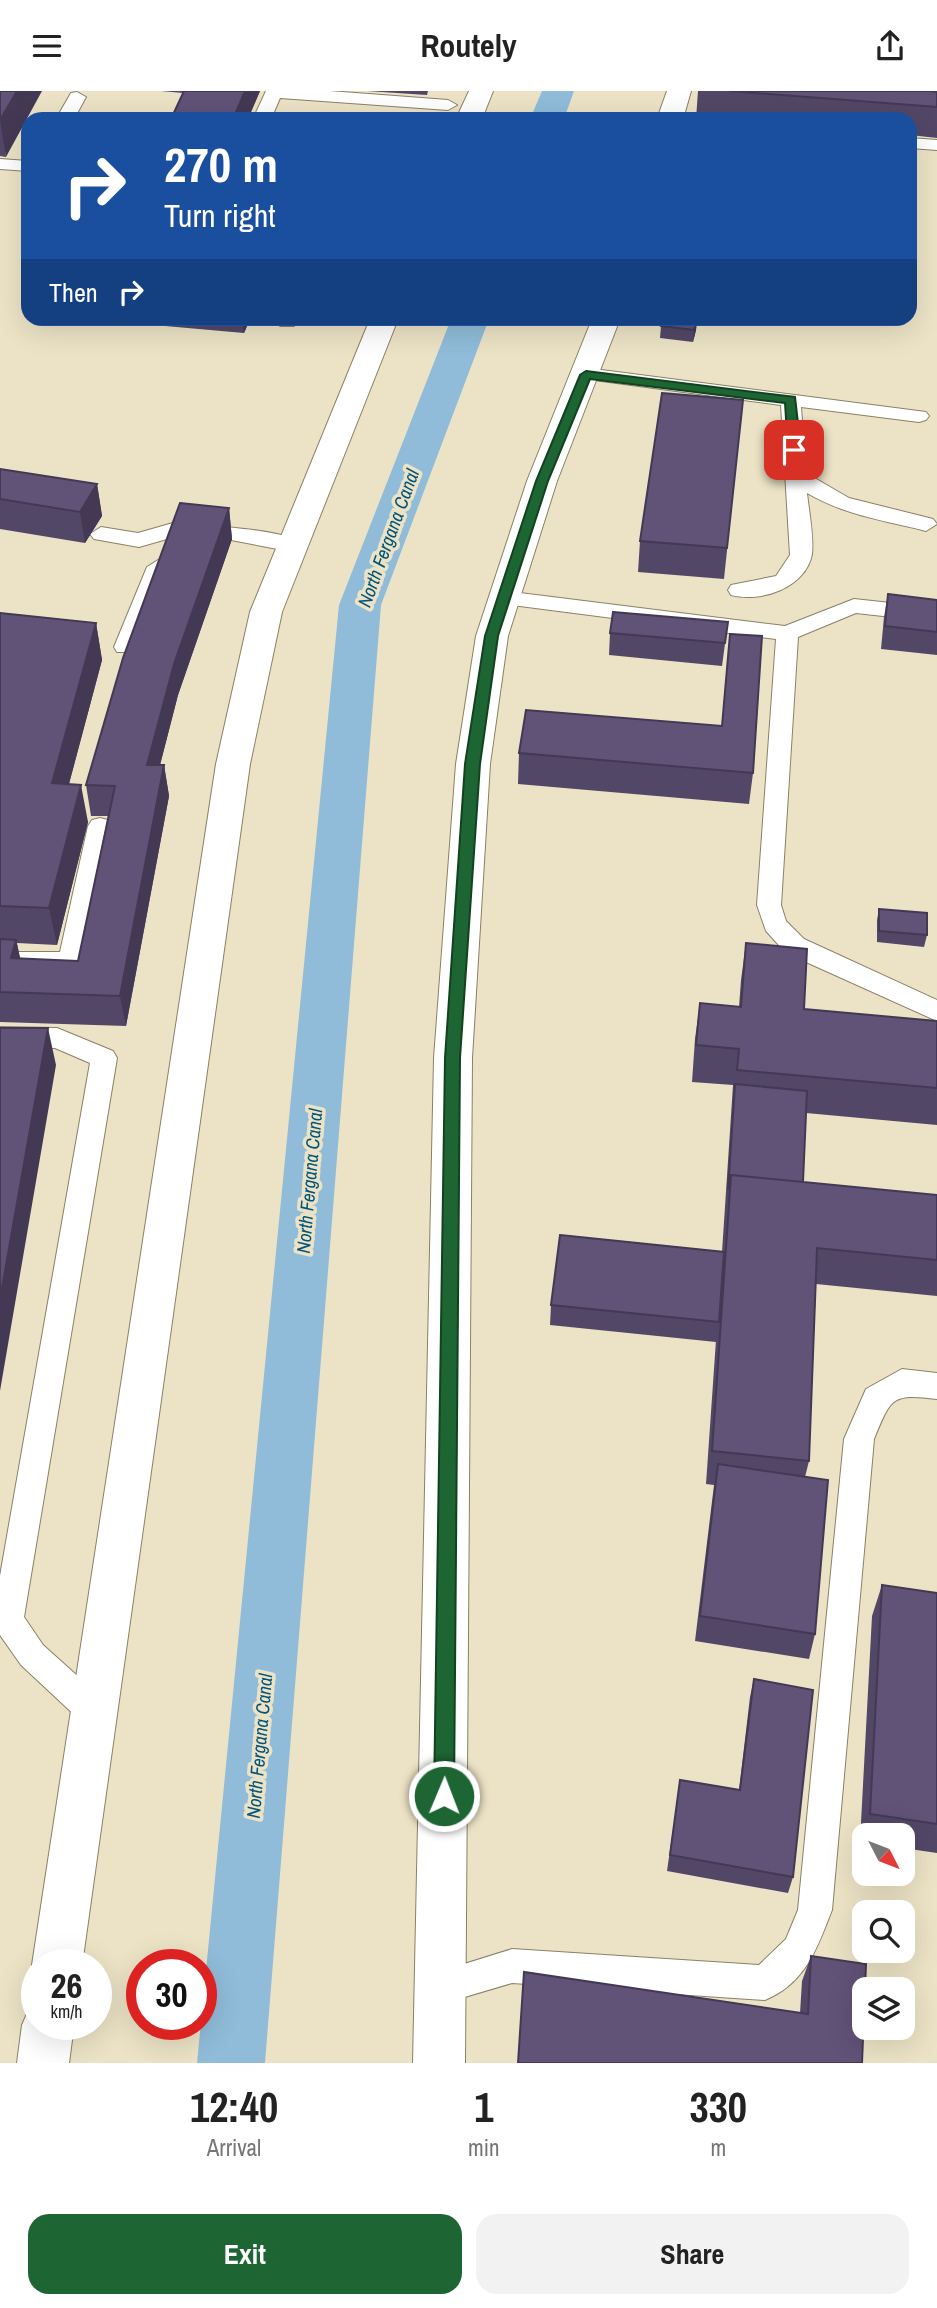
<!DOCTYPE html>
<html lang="en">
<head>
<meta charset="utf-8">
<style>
  :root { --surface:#fff; --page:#f2f2f2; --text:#222; --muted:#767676; --accent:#1d6532 }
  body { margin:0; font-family:"Archivo Narrow",sans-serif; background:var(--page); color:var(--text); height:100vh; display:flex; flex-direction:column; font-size:26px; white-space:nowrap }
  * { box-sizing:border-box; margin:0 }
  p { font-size:23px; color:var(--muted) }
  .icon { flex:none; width:38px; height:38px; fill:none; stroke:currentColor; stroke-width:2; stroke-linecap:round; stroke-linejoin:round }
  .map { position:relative; height:1972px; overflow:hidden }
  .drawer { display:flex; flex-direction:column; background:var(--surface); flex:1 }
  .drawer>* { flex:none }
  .hud { position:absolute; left:21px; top:21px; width:896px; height:214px; border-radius:21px; box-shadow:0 7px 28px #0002; background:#1a4fa0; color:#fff; overflow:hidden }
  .needle { width:46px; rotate:132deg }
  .controls { position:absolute; left:852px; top:1732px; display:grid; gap:14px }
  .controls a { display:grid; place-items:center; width:63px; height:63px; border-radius:14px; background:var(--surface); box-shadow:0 7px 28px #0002; font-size:35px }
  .speed { position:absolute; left:21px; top:1858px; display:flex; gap:14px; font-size:35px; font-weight:700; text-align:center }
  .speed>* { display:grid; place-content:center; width:91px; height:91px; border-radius:50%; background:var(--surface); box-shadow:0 7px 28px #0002; line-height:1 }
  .speed small { font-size:18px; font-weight:400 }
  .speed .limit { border:10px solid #d22; background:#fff; color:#111 }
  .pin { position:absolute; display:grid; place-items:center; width:60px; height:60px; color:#fff; margin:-30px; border-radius:14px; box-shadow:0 4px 10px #0006 }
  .me { position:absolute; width:77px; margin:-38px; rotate:1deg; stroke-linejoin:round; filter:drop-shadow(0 0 5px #0008) }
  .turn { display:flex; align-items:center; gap:24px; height:147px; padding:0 28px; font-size:32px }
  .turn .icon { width:91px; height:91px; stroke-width:2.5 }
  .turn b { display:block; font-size:49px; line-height:60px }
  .then { display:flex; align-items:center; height:66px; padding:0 28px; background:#0003; gap:14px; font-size:26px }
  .eta { display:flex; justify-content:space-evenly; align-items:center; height:119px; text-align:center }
  .eta b { font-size:42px; font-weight:700; line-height:49px }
  .action { display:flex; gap:14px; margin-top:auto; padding:14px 28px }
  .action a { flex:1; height:80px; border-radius:21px; background:var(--accent); color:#fff; font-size:28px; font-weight:700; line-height:80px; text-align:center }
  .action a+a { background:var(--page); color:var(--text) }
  header { display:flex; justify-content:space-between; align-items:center; height:91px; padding:0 28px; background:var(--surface); font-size:32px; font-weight:700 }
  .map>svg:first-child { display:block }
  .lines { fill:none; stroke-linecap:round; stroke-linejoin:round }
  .canal { fill:#90bcd9; fill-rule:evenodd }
  .lane-casing { stroke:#898066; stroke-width:2 }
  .street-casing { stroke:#898066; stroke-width:2 }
  .lane { fill:#fff; fill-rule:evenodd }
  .street { fill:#fff; fill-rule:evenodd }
  .wall { fill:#534767 }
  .shaded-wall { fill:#443954 }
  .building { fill:#615278; stroke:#443954; stroke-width:2 }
  .route { fill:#1d6532; stroke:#134220; stroke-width:2 }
  .labels { text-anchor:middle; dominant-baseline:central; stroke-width:7; stroke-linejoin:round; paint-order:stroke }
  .water-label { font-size:19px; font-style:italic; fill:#005379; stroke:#ece3c6 }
</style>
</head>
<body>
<header><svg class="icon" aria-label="menu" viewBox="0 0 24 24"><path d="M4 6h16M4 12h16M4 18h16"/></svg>Routely<svg class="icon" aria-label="share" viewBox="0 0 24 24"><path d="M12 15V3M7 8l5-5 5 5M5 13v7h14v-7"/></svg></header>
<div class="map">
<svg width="937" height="1972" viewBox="0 0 937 1972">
  <rect width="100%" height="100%" fill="#ece3c6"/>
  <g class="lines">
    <path class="canal" d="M542,0h32l-10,28h-34z
      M451,228h38l-108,286 -116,1458h-68l142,-1458z"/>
    <g class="lane-casing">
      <path id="lane" d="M266,0h63l119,9 9,5 -9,5 -168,-12 -9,21h-18z
        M77,1l9,5 -12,22h-18l15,-26z
        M910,47l27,2v10l-27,-2z
        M0,68l28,2v10l-28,-2z
        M280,228h19l-5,7h-14l-3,-4z
        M586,277l340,44 3,4 -3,4 -7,2 -118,-15 5,66 43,25 84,21 4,5 -11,7c-40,-10 -82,-16 -119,-38 2,19 7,43 5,61 -6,34 -52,49 -81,41l-3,-5 3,-5 45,-9 14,-21 -9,-150 -202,-27 -3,-4z
        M173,432c22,2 120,6 131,22l-11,7 -62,-12 -57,-3 -35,10 -45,-8 -4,-5 11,-7 37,6z
        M158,469l11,7 -33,80 -3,5h-16l-3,-5 33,-80z
        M504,500l281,35 69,-27 83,9v14l-81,-9 -58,24 -17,268 5,16 18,18 133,61v21l-151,-68 -20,-22 -9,-26 19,-266 -280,-36 -3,-5 3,-5z
        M100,727l8,2 4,6 -32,138 -19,9 -61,-3v-18h60l28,-126 4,-6z
        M0,936l57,1 56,23 4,7 -93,559 19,28 60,54 5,11 -5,11 -11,4 -11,-4 -60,-56 -21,-30v-59l90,-513 -35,-15 -55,-1z
        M902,1278l35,4v26c-46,-6 -46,-1 -63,40l-42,471c-15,38 -26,73 -67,90l-253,-17 -71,21 -12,-5 -5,-12 5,-12 83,-26 247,16 27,-26 12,-29 46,-471 22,-50z"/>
    </g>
    <g class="street-casing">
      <path id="street" d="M469,0h24l-11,28h-26z
        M667,0h24l-8,28h-26z
        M370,228h28l-116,293 -32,152 -168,1201h-45v12l-5,-12 184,-1201 34,-152z
        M592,228h28l-63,162 -49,155 -18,128 -18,294 -7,1005h-52l21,-1005 22,-294 20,-128 51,-155z
        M37,1913v21h37l-5,38h-52l5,-38 8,-18z"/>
    </g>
    <use href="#lane" class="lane"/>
    <use href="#street" class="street"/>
  </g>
  <path class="wall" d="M0,0l6,66 -6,-1z
    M161,0h99l-12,28h-77l12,-26z
    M367,0h61l-1,4z
    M698,0h239v47l-27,-3v-16h-214z
    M86,228h164l-6,14z
    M697,228l-1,11 -3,12 -33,-4 1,-12z
    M743,309l-19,179 -86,-7 2,-31z
    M0,378l97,15 5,32 -17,27 -85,-14z
    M229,417l3,31 -54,156 -18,70h4l5,31 -43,230 -126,-4v-409l96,10 6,37 -33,124 19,38 -31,123 -40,-2 3,16 58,2 30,-145h-17l-5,-31z
    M888,503l49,6v55l-56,-6 3,-32z
    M728,531l-6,44 -113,-11 1,-22z
    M730,543l23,139 -4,31 -231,-20 1,-31 203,-27z
    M879,818l48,26 -3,12 -47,-5v-22z
    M746,852l58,66 133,12v104l-131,-12 -3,69 134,13v101l-121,-12 -7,177 -4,16 10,157 -6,25 -114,-18 19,-156 -8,-1 10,-144v2l-166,-17 1,-20 171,-53 11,-167 -41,-3 3,-43 5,-36 39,4 2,-27z
    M882,1494l55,8v260l-34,-5v-12h-39v6l-4,-1 12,-225z
    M754,1588l39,198 -5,16 -121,-22 13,-91 59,10 11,-93z
    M811,1865l51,107 -62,-50 2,-32z"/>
  <path class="shaded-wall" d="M17,0h25l-36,66 -6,-37z
    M245,0h15l-12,28h-15z
    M242,228h8l-6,14z
    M697,228l-1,11 -3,12 1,-12z
    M97,393l5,32 -17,27 -5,-31z
    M229,417l3,31 -54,156 -26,101 -5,-31 27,-101z
    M96,532l6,37 -43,161 -7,-38z
    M164,674l5,31 -43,230 -6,-30z
    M81,694l7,37 -31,123 -8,-37z
    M16,849l7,30 -12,-12z
    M48,937l8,37 -56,326v-92z"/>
  <path class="building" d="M0,0h17l-17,29z
    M184,0h61l-12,28h-62z
    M729,0h200l8,1v15z
    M664,228h33l-3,11 -33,-4z
    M662,302l81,7 -16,148 -87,-7z
    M0,378l97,15 -17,28 -80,-13z
    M180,412l49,5 -55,156 -27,101h17l-44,231 -120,-4v-53l16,1 -5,18 67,3 37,-175 -29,-1 37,-127z
    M888,503l49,6v32l-52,-6z
    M613,521l115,10 -3,21 -115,-10z
    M0,522l96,10 -44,160 29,2 -32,123 -49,-2z
    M730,543l32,2 -9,137 -234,-20 7,-43 196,16z
    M879,818l48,4v22l-48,-4z
    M746,852l61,6 -3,60 133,12v67l-200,-18 2,-21 -43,-4 4,-42 41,4z
    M0,937h48l-48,271z
    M735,993l72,7 -4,91 -72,-7 -3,14z
    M731,1084l206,20v65l-120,-12 -8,213 -97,-10z
    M560,1144l164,17 -5,70 -168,-17z
    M718,1373l110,16 -13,154 -115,-18z
    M882,1494l55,8v231l-67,-10z
    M754,1588l59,11 -20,187 -123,-22 10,-75 60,10z
    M811,1865l55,8 -4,99h-344l6,-91 284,42z"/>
  <path class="route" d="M586,280l209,26 6,53 -7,4 -6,-4 -3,-47 -195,-24 -42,102 -50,155 -18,128 -20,294 -6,738 -3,7 -7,3 -7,-3 -3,-7 11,-738 20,-294 20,-128 51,-155 44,-106z"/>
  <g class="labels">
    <g class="water-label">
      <text transform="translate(388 447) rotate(-70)">North Fergana Canal</text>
      <text transform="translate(309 1090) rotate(-85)">North Fergana Canal</text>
      <text transform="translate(259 1655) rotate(-85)">North Fergana Canal</text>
    </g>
  </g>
</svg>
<div class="controls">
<a><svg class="needle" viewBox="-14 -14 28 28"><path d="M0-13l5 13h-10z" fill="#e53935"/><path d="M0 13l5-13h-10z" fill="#767676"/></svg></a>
<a><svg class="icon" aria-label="search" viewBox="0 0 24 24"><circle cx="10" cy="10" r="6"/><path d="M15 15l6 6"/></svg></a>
<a><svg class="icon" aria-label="layers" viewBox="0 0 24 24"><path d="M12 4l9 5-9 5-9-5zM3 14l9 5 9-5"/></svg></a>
</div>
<div class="speed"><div>26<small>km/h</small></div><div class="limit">30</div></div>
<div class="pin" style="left:794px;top:359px;background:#d93025"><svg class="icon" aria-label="arrive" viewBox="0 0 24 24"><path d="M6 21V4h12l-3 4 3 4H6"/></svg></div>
<svg class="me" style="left:444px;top:1705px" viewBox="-20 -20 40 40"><circle r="17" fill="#1d6532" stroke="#fff" stroke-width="3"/><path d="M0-11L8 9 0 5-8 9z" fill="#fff"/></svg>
<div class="hud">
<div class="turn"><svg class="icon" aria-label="right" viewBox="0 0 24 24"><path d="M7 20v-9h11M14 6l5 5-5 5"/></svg><div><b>270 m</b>Turn right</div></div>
<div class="then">Then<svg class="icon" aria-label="right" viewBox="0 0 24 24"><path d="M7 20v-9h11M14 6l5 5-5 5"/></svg></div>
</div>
</div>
<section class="drawer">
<div class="eta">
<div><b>12:40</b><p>Arrival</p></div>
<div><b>1</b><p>min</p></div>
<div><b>330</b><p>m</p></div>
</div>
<div class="action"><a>Exit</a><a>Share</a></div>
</section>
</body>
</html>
